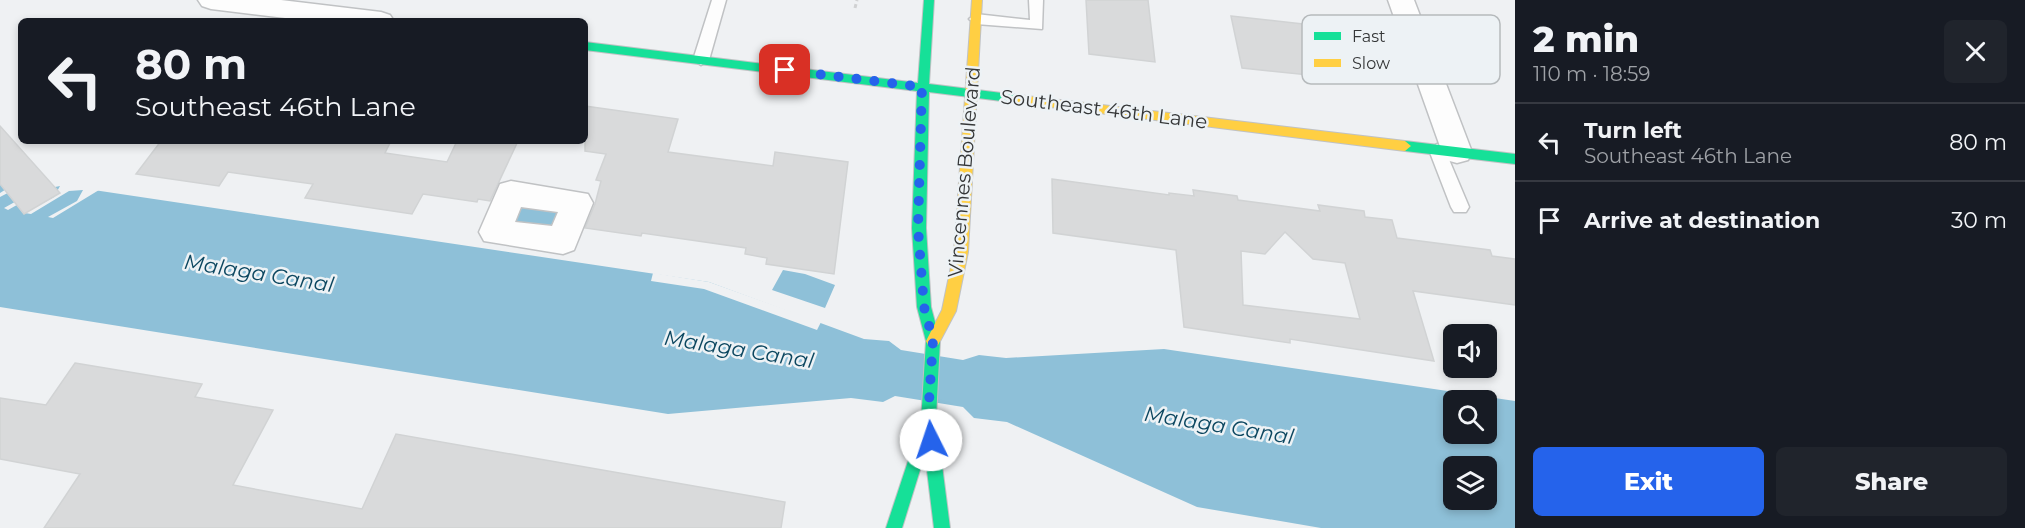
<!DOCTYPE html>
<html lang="en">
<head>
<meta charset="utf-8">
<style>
  :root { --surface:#171b24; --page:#20242c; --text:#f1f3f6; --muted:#9ea1a6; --line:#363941; --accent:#2563eb }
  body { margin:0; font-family:Montserrat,sans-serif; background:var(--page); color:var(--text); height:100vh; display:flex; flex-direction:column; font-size:22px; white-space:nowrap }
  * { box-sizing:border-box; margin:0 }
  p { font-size:20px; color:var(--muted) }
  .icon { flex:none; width:33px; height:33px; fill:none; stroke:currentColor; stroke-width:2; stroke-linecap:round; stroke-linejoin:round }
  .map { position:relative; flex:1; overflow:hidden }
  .drawer { display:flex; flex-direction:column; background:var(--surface); width:510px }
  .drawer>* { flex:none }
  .top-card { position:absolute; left:18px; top:18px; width:570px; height:126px; border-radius:9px; box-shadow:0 3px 9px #0003; background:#171b24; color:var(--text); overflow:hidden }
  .buttons { position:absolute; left:1443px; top:324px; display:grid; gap:12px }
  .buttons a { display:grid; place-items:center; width:54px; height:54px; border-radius:9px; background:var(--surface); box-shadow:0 3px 9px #0003; font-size:30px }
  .pin { position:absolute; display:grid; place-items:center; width:51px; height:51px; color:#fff; margin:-26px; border-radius:12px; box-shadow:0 3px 9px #0006 }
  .me { position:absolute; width:66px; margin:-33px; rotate:356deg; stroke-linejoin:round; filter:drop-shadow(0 0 4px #0008) }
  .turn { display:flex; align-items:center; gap:21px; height:126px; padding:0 18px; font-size:27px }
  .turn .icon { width:78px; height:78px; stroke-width:2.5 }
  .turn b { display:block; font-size:42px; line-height:51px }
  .round { display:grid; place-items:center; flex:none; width:63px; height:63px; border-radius:9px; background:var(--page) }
  .head { display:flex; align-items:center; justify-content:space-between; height:102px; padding:0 18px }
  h1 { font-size:36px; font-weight:800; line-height:45px }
  .button { display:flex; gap:12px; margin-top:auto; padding:12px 18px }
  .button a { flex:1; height:69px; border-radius:9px; background:var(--accent); color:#fff; font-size:24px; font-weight:800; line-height:69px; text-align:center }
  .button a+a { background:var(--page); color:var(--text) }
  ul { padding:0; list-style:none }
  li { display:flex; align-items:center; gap:18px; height:78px; padding:0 18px; border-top:2px solid var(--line) }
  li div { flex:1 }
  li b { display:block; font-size:22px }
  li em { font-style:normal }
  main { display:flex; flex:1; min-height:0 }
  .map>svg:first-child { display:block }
  .water { fill:#8ec0d8; fill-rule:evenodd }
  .pier { fill:#eff1f3 }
  .building { fill:#d9dadb; stroke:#d1d3d4; stroke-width:1.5; fill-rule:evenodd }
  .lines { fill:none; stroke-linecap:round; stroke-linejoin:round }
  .lane-casing { stroke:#c0c2c4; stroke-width:3 }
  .street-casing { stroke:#c0c2c4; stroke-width:3 }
  .fast-casing { stroke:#c0c2c4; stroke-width:2 }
  .slow-casing { stroke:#c0c2c4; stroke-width:2 }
  .path { stroke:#d0d1d2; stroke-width:3; stroke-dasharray:4 3; stroke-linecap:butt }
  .lane { fill:#fdfdfd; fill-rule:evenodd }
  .street { fill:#fdfdfd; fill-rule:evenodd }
  .fast { fill:#16e098; fill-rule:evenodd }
  .slow { fill:#ffcf43; fill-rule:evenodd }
  .route { stroke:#2563eb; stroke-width:10; stroke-dasharray:0 18 }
  .labels { text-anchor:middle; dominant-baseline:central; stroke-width:5; stroke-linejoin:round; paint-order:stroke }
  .street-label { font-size:20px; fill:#353738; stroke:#edf2f5 }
  .water-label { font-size:21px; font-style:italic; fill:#0c4760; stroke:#edf2f5 }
  .key { fill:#edf2f5; stroke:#b6babc; stroke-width:1.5 }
  .key-label { font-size:16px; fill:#353738 }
</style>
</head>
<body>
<main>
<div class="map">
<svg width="1515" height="528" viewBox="0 0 1515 528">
  <rect width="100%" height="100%" fill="#eff1f3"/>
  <path class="water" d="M0,176l709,106 155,57 25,2 12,9 62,10 16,-5 27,3 158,-9 351,52v127h-194l-124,-21 -190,-85 -33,-4 -11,-11 -68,-11 -12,6 -32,-4 -183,16 -668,-107zM1454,400h32v34h-32zM1454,466h32v34h-32z
    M515,202l49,7 -9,22 -49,-7z
    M783,270l22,4 30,11 -10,23 -53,-18z"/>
  <path class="pier" d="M0,174l99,16 -46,28 -5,-1 29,-16 6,-11 -14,1 -38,23 -6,-1 29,-16 6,-11 -15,3 -37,21 -4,-2 34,-19 -17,-3 -21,11v-4l11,-7 -11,-3z
    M653,273l56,9 112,40 -4,8 -113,-41 -53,-8z"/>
  <path class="building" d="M1086,0h62l7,62 -66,-8z
    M1231,16l125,14 12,36 -55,-7 5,17 -76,-8z
    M585,106l93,13 -10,33 105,14 2,-14 73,10 -14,112 -68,-10 1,-6 -22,-4 1,-6 -104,-15 -1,3 -56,-8 10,-24 6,-23 -5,-1 10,-26 -21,-3z
    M0,126l60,67 -36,21 -24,-30z
    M161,141h230l-6,12 62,9 10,-21h61l-28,60 -12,-2 -1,3 -54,-8 -11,20 -107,-16 8,-14 -85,-12 -9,14 -83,-12z
    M1052,179l117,16v-2l25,3 -1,-6 44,6 1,4 82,11 -2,-6 46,6 1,6 27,3 5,18 93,12 2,6 23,3v46l-102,-14 21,70 -144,-22v4l-106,-16 -8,-77 -123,-17zM1285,232l28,27 32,4 15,56 -117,-14 -2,-54 24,3z
    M75,363l127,21 -7,13 78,13 -40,75 129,24 34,-75 389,68 -4,26h-737l36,-54 -80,-15v-61l46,7z"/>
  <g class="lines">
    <g class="lane-casing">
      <path id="lane" d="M712,0h14l-17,60 -8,5 -8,-5z
        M1029,0h14l-1,29 -66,-5 -7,-5 7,-5 54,6z
        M1437,144l8,6 24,57 -3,5h-12l-3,-5 -22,-57z"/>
    </g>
    <g class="street-casing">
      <path id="street" d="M198,0h83l100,12 9,3 4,6h-84l-99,-12 -9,-3z
        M1388,0h26l58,152 -4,8 -11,3 -11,-3 -4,-8z
        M511,181l77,13 5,9 -19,47 -11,4 -79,-13 -5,-9 21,-48zM521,207l37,5 -6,14 -37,-4z"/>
    </g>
    <g class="fast-casing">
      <path id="fast" d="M924,0h10l-5,84 89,11 6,4 -6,4 -89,-11 -3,136 5,79 9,34 -4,77 14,110h-16l-9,-74 -23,74h-16l35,-106 5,-81 -9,-34 -5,-79 5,-137 -332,-41v-8l333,41z
        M1405,141l110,13v10l-110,-13 -6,-5z"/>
    </g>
    <g class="slow-casing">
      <path id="slow" d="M972,0h10l-14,252 -12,59 -18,34 -5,2 -5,-2 -2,-4 16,-31 12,-58z
        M1018,95l387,46 6,5 -6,5 -387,-48 -6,-4z"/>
    </g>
    <path class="path" d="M855,8l2,-8"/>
    <use href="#lane" class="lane"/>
    <use href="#street" class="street"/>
    <use href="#fast" class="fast"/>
    <use href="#slow" class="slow"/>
  </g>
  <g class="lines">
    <path class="route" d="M785,70l137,17 -4,141 6,79 9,33 -5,78 3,22"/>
  </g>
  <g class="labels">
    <g class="street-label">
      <text transform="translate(1104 109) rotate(7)">Southeast 46th Lane</text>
      <text transform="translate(964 172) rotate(-85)">Vincennes Boulevard</text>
    </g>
    <g class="water-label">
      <text transform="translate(259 273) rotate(9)">Malaga Canal</text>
      <text transform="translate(739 349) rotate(9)">Malaga Canal</text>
      <text transform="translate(1219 425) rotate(9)">Malaga Canal</text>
    </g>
  </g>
  <rect x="1302" y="15" width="198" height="69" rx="9" class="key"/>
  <rect x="1314" y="32" width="27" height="8" fill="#16e098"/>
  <rect x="1314" y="59" width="27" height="8" fill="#ffcf43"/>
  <g class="key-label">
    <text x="1352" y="42">Fast</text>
    <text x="1352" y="69">Slow</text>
  </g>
</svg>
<div class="buttons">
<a><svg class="icon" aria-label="sound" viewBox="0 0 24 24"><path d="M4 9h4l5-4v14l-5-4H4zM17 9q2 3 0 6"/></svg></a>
<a><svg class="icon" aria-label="search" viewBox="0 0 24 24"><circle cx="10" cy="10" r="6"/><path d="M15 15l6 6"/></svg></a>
<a><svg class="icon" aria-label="layers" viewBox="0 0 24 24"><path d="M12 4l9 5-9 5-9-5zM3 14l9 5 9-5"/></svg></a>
</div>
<div class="pin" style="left:785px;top:70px;background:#d93025"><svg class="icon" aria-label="arrive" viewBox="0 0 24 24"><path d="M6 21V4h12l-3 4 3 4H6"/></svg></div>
<svg class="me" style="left:931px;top:440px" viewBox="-20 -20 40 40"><circle r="19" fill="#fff"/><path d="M0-13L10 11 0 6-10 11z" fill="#2563eb"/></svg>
<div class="top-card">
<div class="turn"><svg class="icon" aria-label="left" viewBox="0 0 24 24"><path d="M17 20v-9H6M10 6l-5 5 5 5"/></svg><div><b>80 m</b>Southeast 46th Lane</div></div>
</div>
</div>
<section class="drawer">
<div class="head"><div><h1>2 min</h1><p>110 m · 18:59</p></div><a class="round"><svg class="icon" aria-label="close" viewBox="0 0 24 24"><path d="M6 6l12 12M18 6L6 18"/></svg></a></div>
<ul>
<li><svg class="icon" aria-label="left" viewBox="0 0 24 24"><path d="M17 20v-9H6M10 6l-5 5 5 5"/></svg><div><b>Turn left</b><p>Southeast 46th Lane</p></div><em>80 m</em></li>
<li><svg class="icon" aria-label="arrive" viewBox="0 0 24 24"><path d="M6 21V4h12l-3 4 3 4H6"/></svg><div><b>Arrive at destination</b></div><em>30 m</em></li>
</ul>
<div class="button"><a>Exit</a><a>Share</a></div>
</section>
</main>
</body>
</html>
